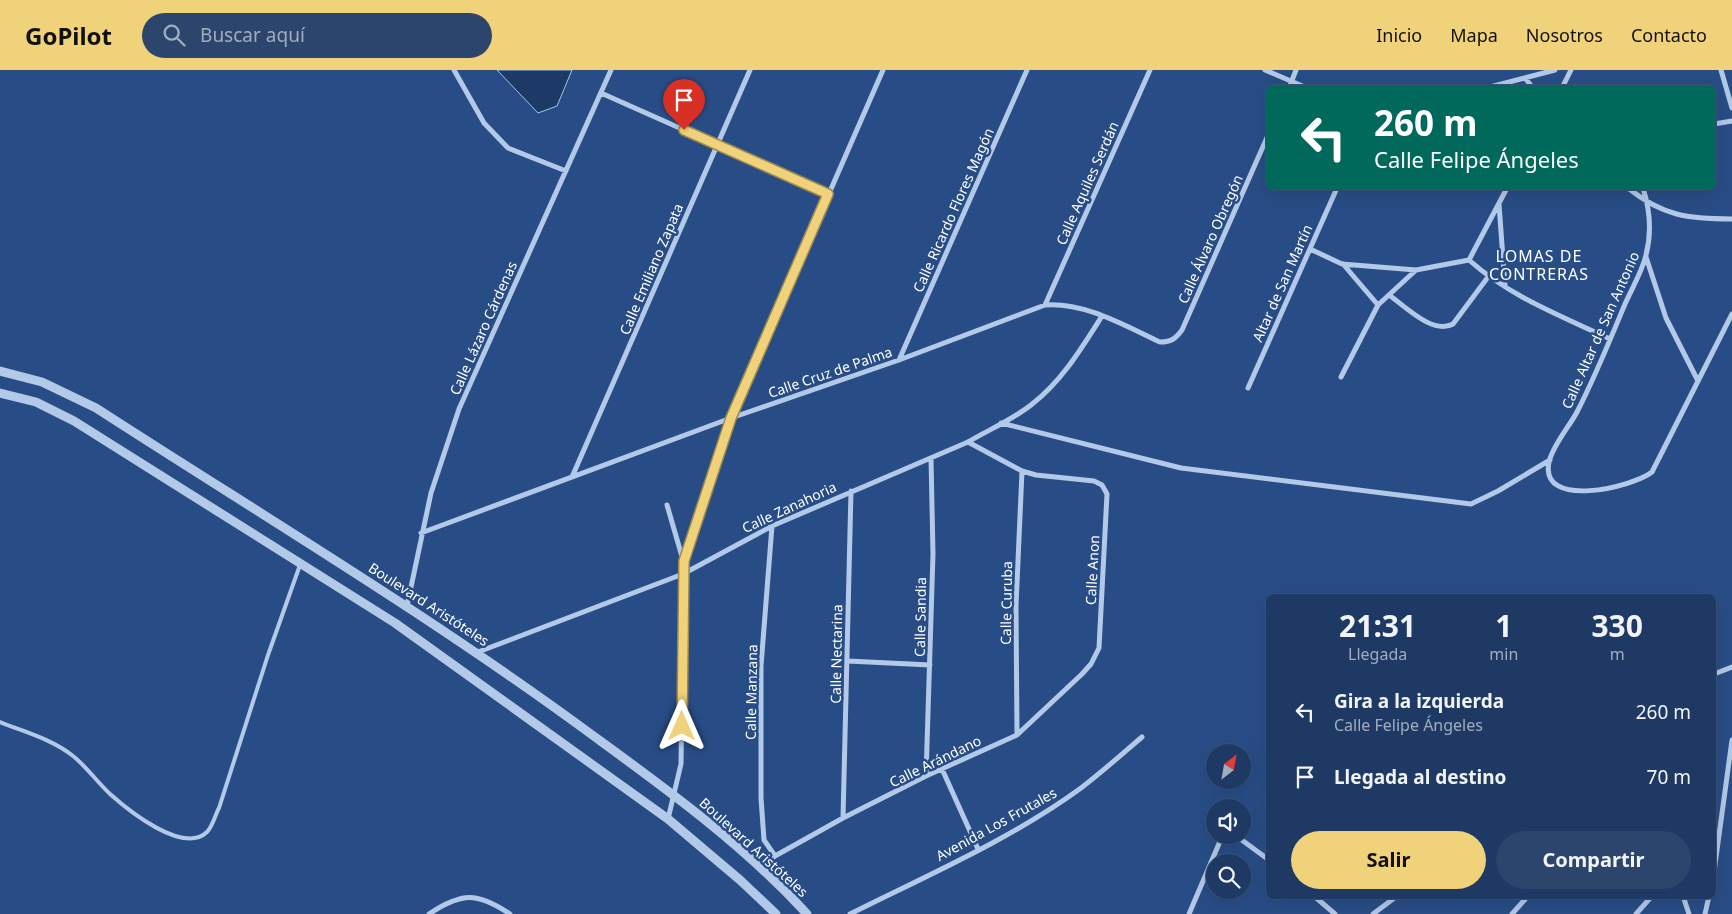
<!DOCTYPE html>
<html lang="es">
<head>
<meta charset="utf-8">
<style>
  :root { --surface:#1e3a64; --page:#2b456d; --text:#f1f3f6; --muted:#a1adbf; --line:#3c5478; --accent:#f0d27a }
  body { margin:0; font-family:"Noto Sans",sans-serif; background:var(--page); color:var(--text); height:100vh; display:flex; flex-direction:column; font-size:19px; white-space:nowrap }
  * { box-sizing:border-box; margin:0 }
  p { font-size:16px; color:var(--muted) }
  .icon { flex:none; width:28px; height:28px; fill:none; stroke:currentColor; stroke-width:2; stroke-linecap:round; stroke-linejoin:round }
  .map { position:relative; flex:1; overflow:hidden }
  .side { position:absolute; left:1266px; top:524px; width:450px; height:305px; display:flex; flex-direction:column; background:var(--surface); border-radius:8px; box-shadow:0 5px 20px #0002,0 0 0 1px var(--line) }
  .side>* { flex:none }
  .top-card { position:absolute; left:1266px; top:15px; width:450px; height:105px; border-radius:8px; box-shadow:0 5px 20px #0002,0 0 0 1px var(--line); background:#00695c; color:#fff; overflow:hidden }
  .needle { width:32px; rotate:31deg }
  .buttons { position:absolute; left:1206px; top:674px; display:grid; gap:10px }
  .buttons a { display:grid; place-items:center; width:45px; height:45px; border-radius:50%; background:var(--surface); box-shadow:0 5px 20px #0002,0 0 0 1px var(--line); font-size:25px }
  .pin { position:absolute; display:grid; place-items:center; width:42px; height:42px; color:#fff; margin:-51px -21px; border-radius:50% 50% 50% 0; rotate:-45deg; box-shadow:0 0 5px #0007 }
  .pin .icon { rotate:45deg }
  .me { position:absolute; width:55px; margin:-28px; rotate:0deg; stroke-linejoin:round; filter:drop-shadow(0 0 4px #0008) }
  .turn { display:flex; align-items:center; gap:18px; height:105px; padding:0 25px; font-size:22px }
  .turn .icon { width:65px; height:65px; stroke-width:2.5 }
  .turn b { display:block; font-size:35px; line-height:42px }
  .eta { display:flex; justify-content:space-evenly; align-items:center; height:85px; text-align:center }
  .eta b { font-size:30px; font-weight:700; line-height:35px }
  .cta { display:flex; gap:10px; margin-top:auto; padding:10px 25px }
  .cta a { flex:1; height:58px; border-radius:30px; background:var(--accent); color:#111; font-size:20px; font-weight:700; line-height:58px; text-align:center }
  .cta a+a { background:var(--page); color:var(--text) }
  ul { padding:0; list-style:none }
  li { display:flex; align-items:center; gap:15px; height:65px; padding:0 25px }
  li div { flex:1 }
  li b { display:block; font-size:19px }
  li em { font-style:normal }
  header { display:flex; align-items:center; gap:30px; box-sizing:border-box; height:70px; padding:0 25px; background:var(--accent); color:#111 }
  header strong { font-size:24px }
  nav { display:flex; gap:28px; margin-inline-start:auto; font-size:18px }
  .search { width:350px; height:45px; background:var(--page); display:flex; align-items:center; gap:12px; box-sizing:border-box; padding:0 18px; border-radius:28px; color:var(--muted); font-size:19px }
  .map>svg:first-child { display:block }
  .water { fill:#1c3967; stroke:#a8c3e8 }
  .lines { fill:none; stroke-linecap:round; stroke-linejoin:round }
  .service { stroke:#b3c9e8; stroke-width:4 }
  .minor { stroke:#b3c9e8; stroke-width:5 }
  .tertiary { stroke:#b3c9e8; stroke-width:9 }
  .route-casing { stroke:#9c884f; stroke-width:12 }
  .route { stroke:#f0d27a; stroke-width:9 }
  .labels { text-anchor:middle; dominant-baseline:central; stroke-width:5; stroke-linejoin:round; paint-order:stroke }
  .street-label { font-size:14px; fill:#fff; stroke:#284d86 }
  .quarter-label { font-size:16px; letter-spacing:1px; fill:#fff; stroke:#284d86 }
</style>
</head>
<body>
<header>
<strong>GoPilot</strong>
<div class="search"><svg class="icon" aria-label="search" viewBox="0 0 24 24"><circle cx="10" cy="10" r="6"/><path d="M15 15l6 6"/></svg>Buscar aquí</div>
<nav><a>Inicio</a><a>Mapa</a><a>Nosotros</a><a>Contacto</a></nav>
</header>
<div class="map">
<svg width="1732" height="844" viewBox="0 0 1732 844">
  <rect width="100%" height="100%" fill="#284d86"/>
  <path class="water" d="M497,0h75l-15,36 -19,7z"/>
  <g class="lines">
    <path class="service" d="M0,652c24,10 52,17 73,34 13,10 24,26 37,38 18,16 73,61 97,38 6,-6 8,-17 12,-24l49,-153 32,-90"/>
    <path class="minor" d="M454,0l30,53 24,25 58,23
      M1265,0l42,18
      M1721,0l11,38
      M1525,8l8,10
      M1289,18l7,-18
      M1486,18l69,-18
      M1562,18l9,-18
      M601,23l227,101
      M1714,54l18,-3
      M1628,118c35,28 60,31 104,31
      M1643,118c7,22 9,44 3,67 -4,17 -14,33 -21,49 -15,36 -30,73 -48,108 -8,15 -24,33 -28,50 -10,48 84,25 103,10l80,-158
      M1499,134l6,82
      M1310,179l32,15 74,6
      M1646,187l20,61 32,63
      M1469,190c40,36 92,56 141,79
      M1343,194l35,41
      M1389,225c17,12 44,40 64,29l35,-47
      M1045,235l105,-235
      M899,290l128,-290
      M1341,307l37,-72 38,-35 53,-10 38,-72
      M1248,318l89,-200
      M1001,353l180,45 290,36 27,-13 52,-31
      M968,372c20,-12 44,-22 63,-37 31,-24 50,-56 71,-89
      M572,407l178,-407
      M667,435l16,55
      M772,456l-11,140v132l3,42 11,16
      M421,463l310,-115 168,-58 146,-55c40,-3 80,21 115,37 12,0 16,-4 22,-12l87,-197
      M407,536l24,-113 28,-84 152,-339
      M478,582l205,-78 89,-48 196,-84 54,29 14,4 58,6 8,4 5,9 -8,154 -8,16 -9,10 -65,61 -91,41 -83,42 -68,38 -15,12
      M848,591l82,4
      M1714,604l18,-7
      M1017,665l-1,-129 6,-135
      M942,699l36,80
      M926,706l7,-222 -2,-96
      M843,748l8,-327
      M668,749l13,-55 3,-203 47,-143 152,-348
      M1235,765l34,25
      M1714,802l18,-132
      M1314,826l21,18
      M1683,826l6,18
      M429,844c33,-22 48,-22 81,0
      M850,844c76,-38 163,-76 231,-126 21,-16 41,-34 61,-51
      M1189,844l32,-75 4,-4
      M1373,844l24,-18
      M1512,844l16,-18
      M1636,844l16,-18
      M1705,844l4,-18"/>
    <path class="tertiary" d="M0,301l42,11 54,26c167,108 338,210 499,329 74,54 150,109 212,177
      M0,323l36,9 38,19 321,202 273,196 72,61 36,34"/>
  </g>
  <g class="lines">
    <g class="route-casing">
      <path id="route" d="M682,656l2,-165 47,-143 97,-224 -144,-64"/>
    </g>
    <use href="#route" class="route"/>
  </g>
  <g class="labels">
    <g class="street-label">
      <text transform="translate(1087 113) rotate(-66)">Calle Aquiles Serdán</text>
      <text transform="translate(953 140) rotate(-66)">Calle Ricardo Flores Magón</text>
      <text transform="translate(1210 169) rotate(-66)">Calle Álvaro Obregón</text>
      <text transform="translate(651 199) rotate(-67)">Calle Emiliano Zapata</text>
      <text transform="translate(1282 213) rotate(-66)">Altar de San Martín</text>
      <text transform="translate(483 258) rotate(-66)">Calle Lázaro Cárdenas</text>
      <text transform="translate(1600 260) rotate(-66)">Calle Altar de San Antonio</text>
      <text transform="translate(830 302) rotate(-19)">Calle Cruz de Palma</text>
      <text transform="translate(789 437) rotate(-25)">Calle Zanahoria</text>
      <text transform="translate(1092 500) rotate(-87)">Calle Anon</text>
      <text transform="translate(1006 533) rotate(-89)">Calle Curuba</text>
      <text transform="translate(429 534) rotate(33)">Boulevard Aristóteles</text>
      <text transform="translate(920 547) rotate(-89)">Calle Sandia</text>
      <text transform="translate(836 584) rotate(-89)">Calle Nectarina</text>
      <text transform="translate(751 622) rotate(-89)">Calle Manzana</text>
      <text transform="translate(935 691) rotate(-26)">Calle Arándano</text>
      <text transform="translate(996 754) rotate(-29)">Avenida Los Frutales</text>
      <text transform="translate(754 777) rotate(42)">Boulevard Aristóteles</text>
    </g>
    <g class="quarter-label">
      <text x="1539" y="186">LOMAS DE<tspan x="1539" dy="18">CONTRERAS</tspan></text>
    </g>
  </g>
</svg>
<div class="buttons">
<a><svg class="needle" viewBox="-14 -14 28 28"><path d="M0-13l5 13h-10z" fill="#e53935"/><path d="M0 13l5-13h-10z" fill="#a1adbf"/></svg></a>
<a><svg class="icon" aria-label="sound" viewBox="0 0 24 24"><path d="M4 9h4l5-4v14l-5-4H4zM17 9q2 3 0 6"/></svg></a>
<a><svg class="icon" aria-label="search" viewBox="0 0 24 24"><circle cx="10" cy="10" r="6"/><path d="M15 15l6 6"/></svg></a>
</div>
<div class="pin" style="left:684px;top:60px;background:#d93025"><svg class="icon" aria-label="arrive" viewBox="0 0 24 24"><path d="M6 21V4h12l-3 4 3 4H6"/></svg></div>
<svg class="me" style="left:682px;top:656px" viewBox="-20 -20 40 40"><path d="M0-17L14 15 0 8-14 15z" fill="#f0d27a" stroke="#fff" stroke-width="4"/></svg>
<div class="top-card">
<div class="turn"><svg class="icon" aria-label="left" viewBox="0 0 24 24"><path d="M17 20v-9H6M10 6l-5 5 5 5"/></svg><div><b>260 m</b>Calle Felipe Ángeles</div></div>
</div>
<section class="side">
<div class="eta">
<div><b>21:31</b><p>Llegada</p></div>
<div><b>1</b><p>min</p></div>
<div><b>330</b><p>m</p></div>
</div>
<ul>
<li><svg class="icon" aria-label="left" viewBox="0 0 24 24"><path d="M17 20v-9H6M10 6l-5 5 5 5"/></svg><div><b>Gira a la izquierda</b><p>Calle Felipe Ángeles</p></div><em>260 m</em></li>
<li><svg class="icon" aria-label="arrive" viewBox="0 0 24 24"><path d="M6 21V4h12l-3 4 3 4H6"/></svg><div><b>Llegada al destino</b></div><em>70 m</em></li>
</ul>
<div class="cta"><a>Salir</a><a>Compartir</a></div>
</section>
</div>
</body>
</html>
